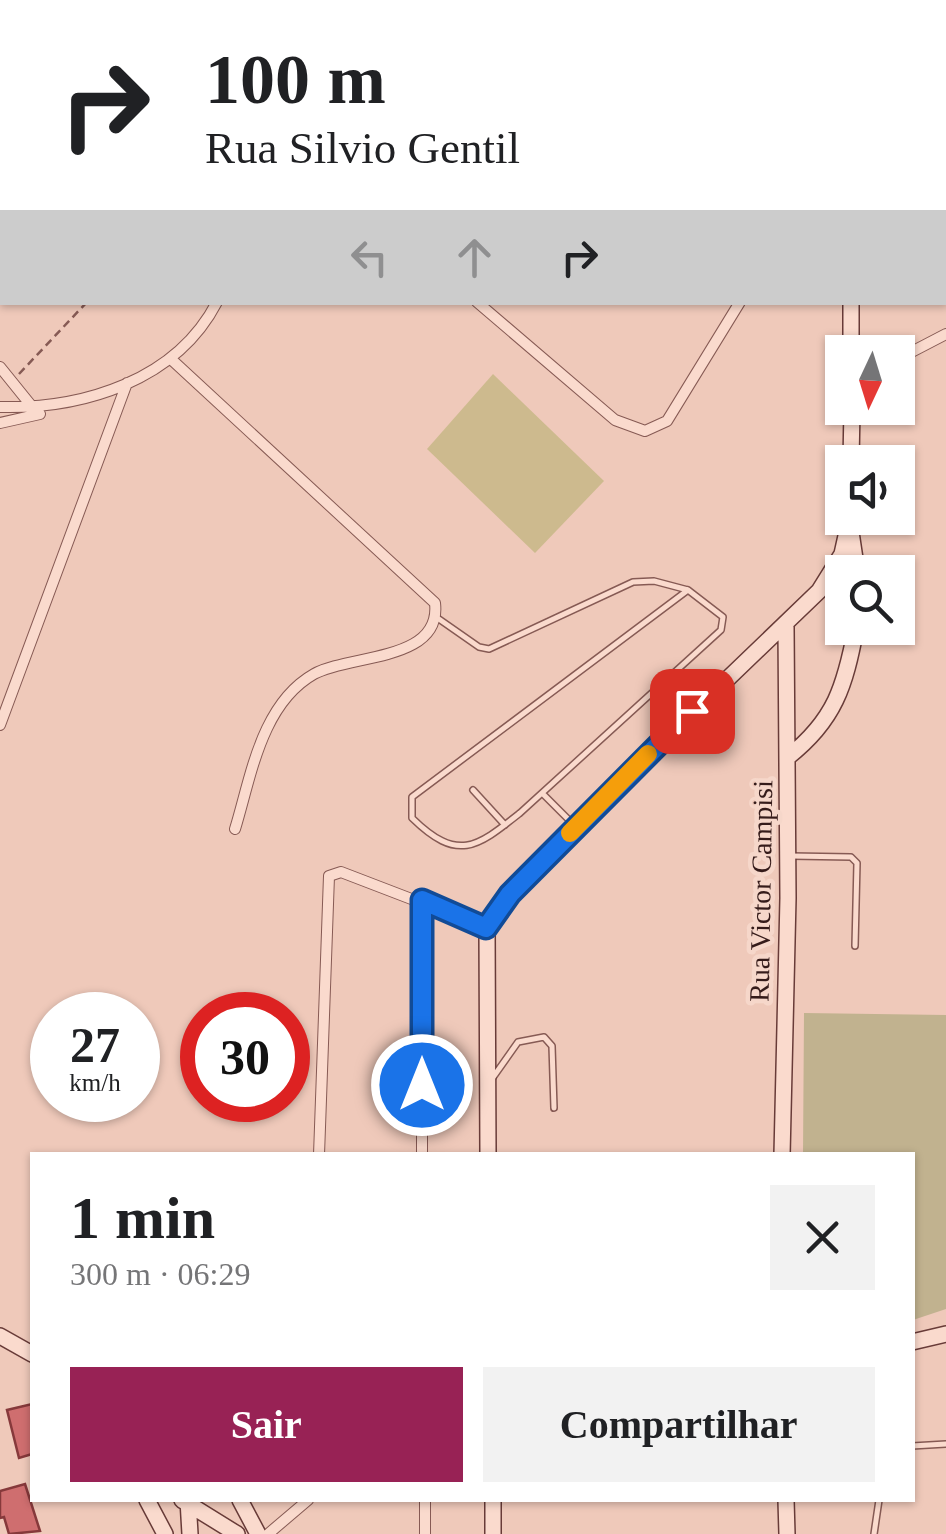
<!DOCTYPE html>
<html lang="pt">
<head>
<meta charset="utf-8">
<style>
  :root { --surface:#fff; --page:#f2f2f2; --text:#202124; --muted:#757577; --accent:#982255 }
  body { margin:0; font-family:"Times New Roman",serif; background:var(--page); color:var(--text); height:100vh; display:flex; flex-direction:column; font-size:38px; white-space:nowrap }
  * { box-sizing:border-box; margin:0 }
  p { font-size:32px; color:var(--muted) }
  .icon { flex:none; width:55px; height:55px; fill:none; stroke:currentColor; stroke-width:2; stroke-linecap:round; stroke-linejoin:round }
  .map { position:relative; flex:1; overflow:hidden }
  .side { position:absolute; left:30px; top:1152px; width:885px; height:350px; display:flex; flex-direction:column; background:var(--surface); border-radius:0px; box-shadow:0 2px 8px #0004 }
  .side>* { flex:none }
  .top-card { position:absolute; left:0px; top:0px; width:948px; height:305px; box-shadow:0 2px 8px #0004; background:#fff; color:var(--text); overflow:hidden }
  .needle { width:65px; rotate:184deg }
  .buttons { position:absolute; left:825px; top:335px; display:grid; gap:20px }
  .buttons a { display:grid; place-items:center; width:90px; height:90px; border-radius:0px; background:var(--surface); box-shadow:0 2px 8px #0004; font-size:50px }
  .speed { position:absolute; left:30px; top:992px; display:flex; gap:20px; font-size:50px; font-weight:700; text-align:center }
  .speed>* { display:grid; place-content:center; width:130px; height:130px; border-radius:50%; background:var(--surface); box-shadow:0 2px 8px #0004; line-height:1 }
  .speed small { font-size:25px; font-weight:400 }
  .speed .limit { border:15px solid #d22; background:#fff; color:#111 }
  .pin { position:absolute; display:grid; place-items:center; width:85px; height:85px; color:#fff; margin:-42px; border-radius:20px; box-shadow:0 5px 15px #0006 }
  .me { position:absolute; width:110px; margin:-55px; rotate:0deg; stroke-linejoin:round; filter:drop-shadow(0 0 8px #0008) }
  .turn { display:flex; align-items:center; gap:35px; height:210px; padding:0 40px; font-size:45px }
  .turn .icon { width:130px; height:130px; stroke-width:2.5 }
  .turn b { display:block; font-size:70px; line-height:85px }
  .lanes { display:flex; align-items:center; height:95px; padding:0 40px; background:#0003; justify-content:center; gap:50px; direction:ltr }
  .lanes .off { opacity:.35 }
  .round { display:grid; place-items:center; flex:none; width:105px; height:105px; border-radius:0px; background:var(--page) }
  .summary { display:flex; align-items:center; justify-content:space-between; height:170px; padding:0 40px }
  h1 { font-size:60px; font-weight:700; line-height:75px }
  .button { display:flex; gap:20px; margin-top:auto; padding:20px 40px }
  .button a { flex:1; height:115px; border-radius:0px; background:var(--accent); color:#fff; font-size:40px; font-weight:700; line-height:115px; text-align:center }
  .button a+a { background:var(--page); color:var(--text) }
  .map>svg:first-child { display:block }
  .green { fill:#cdba8e }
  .cemetery { fill:#c1b28f }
  .building { fill:#cf6e6f; stroke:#86393b; stroke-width:2.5 }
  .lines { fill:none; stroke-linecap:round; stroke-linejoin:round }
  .lane-casing { stroke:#865a54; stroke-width:8 }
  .street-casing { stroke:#865a54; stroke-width:12 }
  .secondary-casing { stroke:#683b38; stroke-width:18 }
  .path { stroke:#865a54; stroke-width:2.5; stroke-dasharray:8 5; stroke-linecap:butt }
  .lane { stroke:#fadacd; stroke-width:5 }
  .street { stroke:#fadacd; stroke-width:10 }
  .secondary { stroke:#fadacd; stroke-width:15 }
  .route-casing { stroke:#114b97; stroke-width:25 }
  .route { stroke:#1a73e8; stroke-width:18 }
  .slow { stroke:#f59e0b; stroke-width:18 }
  .labels { text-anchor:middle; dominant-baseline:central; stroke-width:9; stroke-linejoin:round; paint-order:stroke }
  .street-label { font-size:28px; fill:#351b1a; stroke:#f6d7ca }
</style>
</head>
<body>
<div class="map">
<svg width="946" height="1534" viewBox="0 0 946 1534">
  <rect width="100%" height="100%" fill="#efc9ba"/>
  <path class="green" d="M493,374l111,107 -69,72 -108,-104z"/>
  <path class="cemetery" d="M804,1013l142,2v294l-33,11 -1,-165h-109z"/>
  <path class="building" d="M32,1404v50l-13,4 -12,-48z
    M25,1484l15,47 -31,3 -5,-17 -4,1v-27z"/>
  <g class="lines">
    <g class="lane-casing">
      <path id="lane" d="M436,617l43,30 10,2 144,-67 21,-1 34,9 -276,207v21c46,45 65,29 108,-5l201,-183 2,-13 -35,-27
        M473,790l32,35
        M543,794l31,31
        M791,856l60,1 6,6 -2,83
        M489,1083l29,-41 26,-5 8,9 2,62
        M912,1446l34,-2
        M874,1534l5,-34"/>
    </g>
    <g class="street-casing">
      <path id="street" d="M175,0l2,2
        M225,0l4,2
        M406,0l1,2
        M516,0v2
        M59,2v-2
        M192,2l2,-2
        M548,2l8,-2
        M0,29l2,3
        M0,136l2,1
        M945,205l1,-1
        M477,302l138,118 30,11 22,-10 73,-119
        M898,359l48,-25
        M172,360l263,243c7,59 -85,51 -121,71 -53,30 -63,103 -79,155
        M0,367l38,47
        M0,407c83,2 176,-26 217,-105
        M0,423l40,-9
        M0,725l127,-342
        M319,1155l10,-279 12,-4 146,56
        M422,1155v-255
        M425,1500v34
        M268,1534l40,-34"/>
    </g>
    <g class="secondary-casing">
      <path id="secondary" d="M846,2v-2
        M945,76h1
        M0,199l2,2
        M851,302v50
        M851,462l1,-54
        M851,532l6,40
        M788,757c47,-37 57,-71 68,-129
        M488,1155l-1,-227 23,-34 128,-129 181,-174 23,-37 8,-36
        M782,1155l6,-257 -2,-271
        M0,1336l32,18
        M912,1342l34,-8
        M147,1500l18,34
        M182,1500l55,34
        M188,1500l2,34
        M240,1500l18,34
        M493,1500v34
        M786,1500l1,34"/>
    </g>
    <path class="path" d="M19,374l68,-72"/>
    <use href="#lane" class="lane"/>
    <use href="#street" class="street"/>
    <use href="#secondary" class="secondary"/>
  </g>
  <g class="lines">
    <g class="route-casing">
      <path id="route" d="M422,1085v-185l64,28 24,-34 182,-183"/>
    </g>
    <use href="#route" class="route"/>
    <path class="slow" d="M570,833l78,-79"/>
  </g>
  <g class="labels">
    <g class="street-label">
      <text transform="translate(761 891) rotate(-89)">Rua Victor Campisi</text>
    </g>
  </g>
</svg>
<div class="buttons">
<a><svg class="needle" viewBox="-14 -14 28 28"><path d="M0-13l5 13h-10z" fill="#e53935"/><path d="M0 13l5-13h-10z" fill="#757577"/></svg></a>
<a><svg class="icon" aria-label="sound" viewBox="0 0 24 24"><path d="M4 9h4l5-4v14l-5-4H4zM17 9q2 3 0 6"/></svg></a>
<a><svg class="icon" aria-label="search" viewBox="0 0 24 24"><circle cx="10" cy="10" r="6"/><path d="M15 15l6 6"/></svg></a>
</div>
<div class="speed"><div>27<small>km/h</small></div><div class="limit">30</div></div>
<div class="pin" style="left:692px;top:711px;background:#d93025"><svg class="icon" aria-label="arrive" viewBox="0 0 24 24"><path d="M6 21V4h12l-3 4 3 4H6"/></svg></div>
<svg class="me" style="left:422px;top:1085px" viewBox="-20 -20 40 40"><circle r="17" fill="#1a73e8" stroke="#fff" stroke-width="3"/><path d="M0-11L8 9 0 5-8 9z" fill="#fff"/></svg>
<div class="top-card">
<div class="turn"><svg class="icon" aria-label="right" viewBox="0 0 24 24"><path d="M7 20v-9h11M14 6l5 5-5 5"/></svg><div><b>100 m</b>Rua Silvio Gentil</div></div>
<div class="lanes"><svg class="icon off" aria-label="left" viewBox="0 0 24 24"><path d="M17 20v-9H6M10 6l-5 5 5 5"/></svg><svg class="icon off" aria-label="ahead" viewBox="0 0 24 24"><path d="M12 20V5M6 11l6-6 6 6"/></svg><svg class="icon" aria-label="right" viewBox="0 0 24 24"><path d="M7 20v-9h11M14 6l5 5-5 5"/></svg></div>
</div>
<section class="side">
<div class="summary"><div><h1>1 min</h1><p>300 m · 06:29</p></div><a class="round"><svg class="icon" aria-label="close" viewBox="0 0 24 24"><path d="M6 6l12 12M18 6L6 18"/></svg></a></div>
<div class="button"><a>Sair</a><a>Compartilhar</a></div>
</section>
</div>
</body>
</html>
